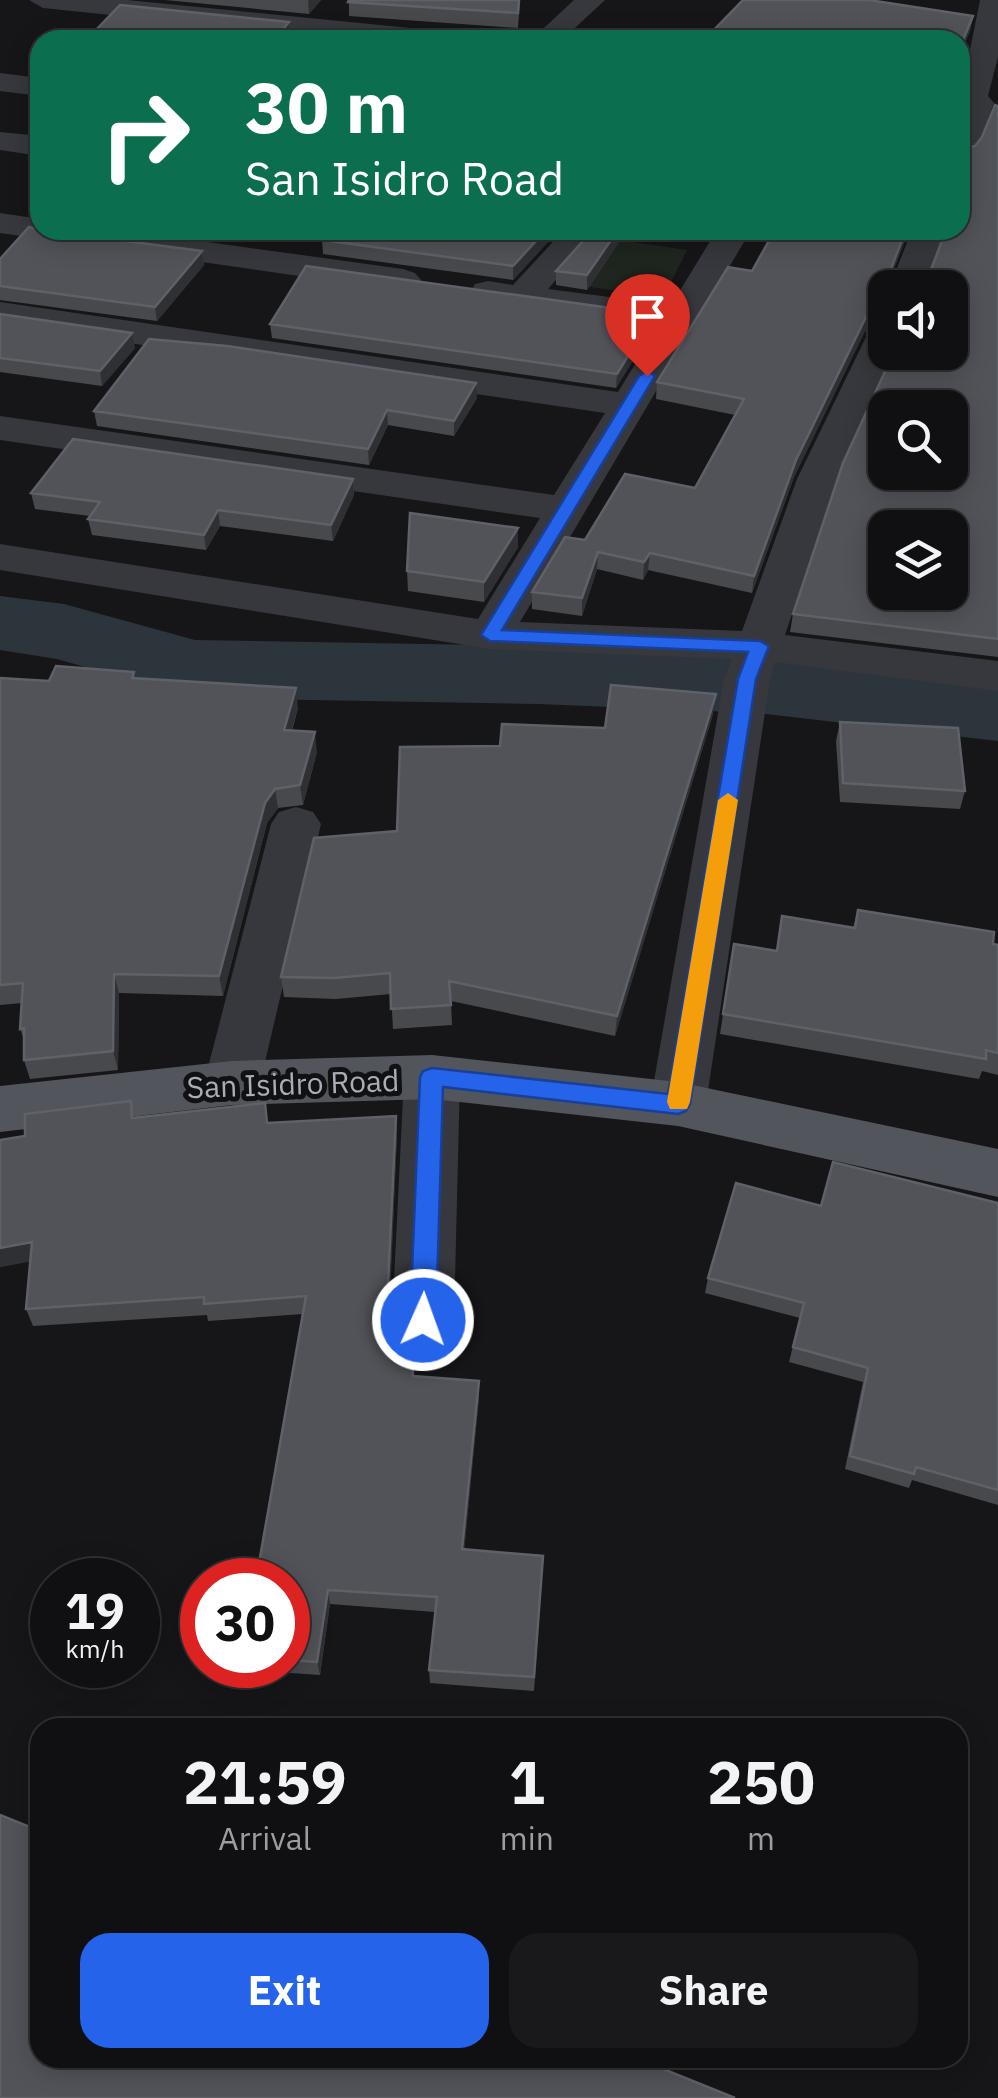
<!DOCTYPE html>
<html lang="en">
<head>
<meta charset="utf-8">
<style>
  :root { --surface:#101012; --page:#19191b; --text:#f1f3f6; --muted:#9c9d9f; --line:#303032; --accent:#2563eb }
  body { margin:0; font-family:"IBM Plex Sans",sans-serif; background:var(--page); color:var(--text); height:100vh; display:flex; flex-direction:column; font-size:38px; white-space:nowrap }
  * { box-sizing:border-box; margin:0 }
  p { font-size:32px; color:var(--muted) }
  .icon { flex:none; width:55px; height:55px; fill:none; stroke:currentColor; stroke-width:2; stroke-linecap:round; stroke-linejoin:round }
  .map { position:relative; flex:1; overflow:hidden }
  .sheet { position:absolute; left:30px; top:1718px; width:938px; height:350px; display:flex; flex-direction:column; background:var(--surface); border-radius:30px; box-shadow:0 5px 25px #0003,0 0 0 2px var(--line) }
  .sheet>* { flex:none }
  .banner { position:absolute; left:30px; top:30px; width:940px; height:210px; border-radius:30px; box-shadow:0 5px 25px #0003,0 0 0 2px var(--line); background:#0b6e4f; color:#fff; overflow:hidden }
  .fabs { position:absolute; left:868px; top:270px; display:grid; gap:20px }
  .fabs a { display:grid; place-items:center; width:100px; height:100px; border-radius:20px; background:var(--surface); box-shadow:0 5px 25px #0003,0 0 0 2px var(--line); font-size:50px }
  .speed { position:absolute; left:30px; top:1558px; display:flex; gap:20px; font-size:50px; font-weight:700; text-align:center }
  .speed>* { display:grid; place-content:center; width:130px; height:130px; border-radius:50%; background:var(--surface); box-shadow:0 5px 25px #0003,0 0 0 2px var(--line); line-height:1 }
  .speed small { font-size:25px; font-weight:400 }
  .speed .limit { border:15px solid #d22; background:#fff; color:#111 }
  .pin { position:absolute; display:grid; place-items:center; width:85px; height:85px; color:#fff; margin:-102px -42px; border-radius:50% 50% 50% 0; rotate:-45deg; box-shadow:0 0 10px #0007 }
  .pin .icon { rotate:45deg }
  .me { position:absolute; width:110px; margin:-55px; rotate:2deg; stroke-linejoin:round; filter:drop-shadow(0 0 8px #0008) }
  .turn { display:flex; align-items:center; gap:35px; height:210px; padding:0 50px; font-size:45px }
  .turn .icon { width:130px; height:130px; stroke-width:2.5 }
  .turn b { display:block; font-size:70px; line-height:85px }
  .eta { display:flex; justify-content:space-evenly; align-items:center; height:170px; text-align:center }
  .eta b { font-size:60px; font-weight:800; line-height:70px }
  .primary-button { display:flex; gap:20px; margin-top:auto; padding:20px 50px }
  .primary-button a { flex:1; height:115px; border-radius:30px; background:var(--accent); color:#fff; font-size:40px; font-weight:800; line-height:115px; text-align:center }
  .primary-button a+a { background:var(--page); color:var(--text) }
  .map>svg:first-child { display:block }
  .green { fill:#1e261f }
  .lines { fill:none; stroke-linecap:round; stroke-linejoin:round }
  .river { fill:#2c353c; fill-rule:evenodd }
  .minor { fill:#37383d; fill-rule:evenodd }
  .major { fill:#53555c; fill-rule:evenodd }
  .wall { fill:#47494d }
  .shaded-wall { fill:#2f3033 }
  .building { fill:#525359; stroke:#5f6168; stroke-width:2.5; fill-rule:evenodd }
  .route { fill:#2563eb; stroke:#184099; stroke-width:2.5 }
  .slow { fill:#f59e0b }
  .labels { text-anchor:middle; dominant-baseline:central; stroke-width:10; stroke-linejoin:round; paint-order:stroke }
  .street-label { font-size:30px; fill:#a8adb8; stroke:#111113 }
</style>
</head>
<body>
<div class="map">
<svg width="998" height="2098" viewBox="0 0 998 2098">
  <rect width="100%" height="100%" fill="#161618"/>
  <path class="green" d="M591,236l96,14 -24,48 -98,-15z"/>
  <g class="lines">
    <path class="river" d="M0,596l64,8 131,36 343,6 220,9 240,26v60l-240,-28 -220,-9 -344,-6 -137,-39 -57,-9z"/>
    <path class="minor" d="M29,0h98l313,31 10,3 4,6h-100l-311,-32z
      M574,0h31l-43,40h-31z
      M980,0h18v57l-10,39 6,7 -18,48 -5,7 -11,3v-49l8,-15 -6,-7z
      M0,73l40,5v18l-40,-5z
      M0,132l40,4v20l-40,-6z
      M0,213l40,6v11h81l282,39 12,4 6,7 -6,7 -12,4 -403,-58z
      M564,230h36l-52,59 123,16 46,-75h34l-231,392 222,9 55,-152 70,-144 5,-8 13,-3v28h10l-58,127 -52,156 213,26v30l-223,-29 -5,17 -64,425 -8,16 -20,6 -20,-6 -8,-16 74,-425 8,-20 -242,-10 -490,-79v-26l478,75 62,-101 -540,-78v-24l554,79 51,-82 -605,-89v-22l618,90 41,-67 -171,-22 -13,-3 -5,-8 5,-8 13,-3 25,4z
      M912,230h34l-22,58h-35z
      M296,807l17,5 8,12 -61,259 -8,16 -20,6 -20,-6 -8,-16 67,-259 8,-12z
      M432,1055l20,6 8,16 -6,244 -9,19 -22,8 -22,-8 -9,-19 12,-244 8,-16z"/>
    <path class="major" d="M432,1055l246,27 320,67v48l-320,-71 -246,-27 -200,6 -232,27v-46l232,-25z"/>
  </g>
  <path class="wall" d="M165,0h156l-12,14z
    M349,0h171l-2,28 -169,-12z
    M973,16l-3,15 -6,14 3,1 -7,35v-41h-248v-8z
    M289,22l1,15 -2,3h-192l-1,-9z
    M998,106v551l-208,-25 3,-18 157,-262 -65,-64v33l-14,2 -7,10 -70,144 -42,116 -104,-23 -5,10 -46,-11 -15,47 -50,-7v-17l53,-52 110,-52 40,-73 -79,-16 1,-17 95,-111 23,-41h134l-17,44 37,1 31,-45 4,-81 11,-3 7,-9z
    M150,230h84l-9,10z
    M328,230h231l-46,50 -190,-26 -1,-14z
    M593,230h34l-40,60 -31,-5v-14z
    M202,251l2,14 -47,56 -157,-21v-41z
    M0,314l135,34 -33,38 -102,-14z
    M270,324l383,4 -37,60 -344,-50z
    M477,398l-23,38 -66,-11 -19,40 -272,-39 -3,-15z
    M353,479l1,16 -21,46 -113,-15 -14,24 -114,-15 -4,-16 2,-3 -55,-7 -4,-16z
    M518,528v19l-34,55 -76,-11 -1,-20z
    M134,672l1,6 163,30 -6,23 25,21 -14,53 -25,3 -11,15 -44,173 -104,-3 -1,77 -88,9 -6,-19v-21l-4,-10 2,-26 -22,2v-327l49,3z
    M713,714l-98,322 -164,-35 1,24 -59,4 -2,-35 -55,5 -52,-2 -3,-20 116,-146 103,-85 105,-18z
    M840,722l125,69 -5,18 -120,-7 -4,-61z
    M858,910l140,35v130l-16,-4 -3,8 -259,-45 14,-90 42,7 77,-23z
    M396,1116l1,18 -8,176 25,66 65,21 -15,153 79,6 -9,135 -104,-8 -1,-13 6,-58 -105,-8 -10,71 -59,-4 -2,-6h29v-85l15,-266 -95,7 -1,-6 -174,11 -7,-17 4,-48 -30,6 136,-149 133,5z
    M998,1203v302l-86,-25 -3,8 -64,-19 18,-87 -74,-20 11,-44 -95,-25 3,-15 113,-72z"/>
  <path class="shaded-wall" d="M309,0h12l-12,14 -1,-13z
    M973,16l-3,15 -10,24 1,-10z
    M289,22l1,15 -2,3h-14z
    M224,230h10l-9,10z
    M546,230h13l-46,50v-14z
    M618,230h9l-40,60v-15z
    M906,230h3l-23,58 3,-14z
    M202,251l2,14 -47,56 -2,-14z
    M885,304l-1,16 -13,3 -7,10 -70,144 -42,116 2,-17 42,-116 70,-143 8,-10z
    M654,314l-1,14 -37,60 1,-14z
    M132,333l3,15 -33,38 -2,-15z
    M476,383l1,15 -23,38v-15z
    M387,410l1,15 -19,40 -1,-16z
    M353,479l1,16 -21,46 -2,-16z
    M218,510l2,16 -14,24 -2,-15z
    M518,528v19l-34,55v-20z
    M598,552l-1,17 -15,47v-18z
    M650,553l-2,17 -5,10 1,-18z
    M296,688l2,20 -12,42 -2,-20z
    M716,694l-3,20 -98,322 2,-20z
    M315,732l2,20 -14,53 -3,-20z
    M275,789l3,19 -11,15 -44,173 -4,-20 46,-173z
    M114,974l5,19 -1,77 -5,-19z
    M396,1116l1,18 -8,189 -2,-18z
    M32,1242l7,18 -39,7v-19z
    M479,1381v16l-16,167 -1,-15z
    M328,1590l2,14 -10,71 -3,-13z"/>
  <path class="building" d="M349,0h170l-1,13 -170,-11z
    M743,0h126l104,16 -12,29 6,1 -7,28v-34h-202l-46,-8z
    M120,5l169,17 -15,18h-112l2,-2 -69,-7z
    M995,105l3,1v533l-205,-25 50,-151 51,-111h56v-64h-65v16l-11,3 -8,10 -70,143 -42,116 -104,-23 -6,9 -46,-10 -16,46 -50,-6 33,-55 20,3 40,-66 70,14 49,-89 -87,-17 71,-115 24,4 23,-41h131l-17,44 40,1 17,-45h14v-84l4,3 11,-3 7,-9zM885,408h65v64h-65zM885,528h65v64h-65z
    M29,227l11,3 162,21 -47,56 -155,-21v-27z
    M328,230h218l-33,36 -191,-26z
    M593,230h25l-31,45 -31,-4z
    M306,266l348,48 -37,60 -347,-50z
    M0,314l132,19 -32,38 -100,-13z
    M149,339l78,7 249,37 -22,38 -67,-11 -19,39 -274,-38z
    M73,439l280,40 -22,46 -113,-15 -14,25 -116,-16 12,-17 -69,-9z
    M410,513l108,15 -34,54 -77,-11z
    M56,666l78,6 -2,6 164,10 -12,42 31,2 -15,53 -25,4 -10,14 -46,173 -105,-2 -1,77 -89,9v-32l-4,1 3,-46 -23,2v-307l49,3z
    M611,685l105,9 -99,322 -168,-35 2,24 -60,4 -1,-36 -56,5 -53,-1 33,-139 83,-7 3,-84 100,-1 2,-22 103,4z
    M840,722l118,6 7,63 -122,-8z
    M858,910l136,22 -1,12 5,1v108l-12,-3v9l-263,-45 11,-70 43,7 5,-35 73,12z
    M131,1101l1,17 133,-15 2,20 129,-7 -9,189 9,20 15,6 2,45 66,5 -17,168 81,7 -9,121 -105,-7 8,-73 -109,-7 -11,72 -29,-2v-80h-32l50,-284 -102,8v-7l-178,12 6,-67 -32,6v-108l25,-4v-22z
    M833,1162l165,41v287l-82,-23 -2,7 -64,-18 18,-88 -75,-21 11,-44 -96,-25 28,-95 85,23z
    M0,1815l40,16v227h596l99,40h-735z"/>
  <path class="route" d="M647,371l8,5 -153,254 258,11 9,5 -13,33 -66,425 -4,7 -8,3 -235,-27 -7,233 -4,8 -9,4 -9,-4 -4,-8 10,-243 3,-6 9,-3 236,26 70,-415 10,-27 -258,-11 -9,-6 158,-259z"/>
  <path class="slow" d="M728,793l10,7 -48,302 -3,7h-17l-3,-7 51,-302z"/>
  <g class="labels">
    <g class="street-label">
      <text transform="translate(293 1083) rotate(-2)">San Isidro Road</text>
    </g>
  </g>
</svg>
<div class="fabs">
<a><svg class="icon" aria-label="sound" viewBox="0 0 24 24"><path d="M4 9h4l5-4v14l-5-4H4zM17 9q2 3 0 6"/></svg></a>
<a><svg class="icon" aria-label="search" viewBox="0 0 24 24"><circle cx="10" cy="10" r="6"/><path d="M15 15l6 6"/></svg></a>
<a><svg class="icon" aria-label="layers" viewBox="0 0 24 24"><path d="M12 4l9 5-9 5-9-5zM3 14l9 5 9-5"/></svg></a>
</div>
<div class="speed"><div>19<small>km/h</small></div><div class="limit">30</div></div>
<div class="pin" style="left:647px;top:376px;background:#d93025"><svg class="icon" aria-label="arrive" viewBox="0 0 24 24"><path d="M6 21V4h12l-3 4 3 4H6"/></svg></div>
<svg class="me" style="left:423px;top:1320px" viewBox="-20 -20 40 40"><circle r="17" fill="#2563eb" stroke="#fff" stroke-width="3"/><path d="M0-11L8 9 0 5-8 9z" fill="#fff"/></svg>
<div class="banner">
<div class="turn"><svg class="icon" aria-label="right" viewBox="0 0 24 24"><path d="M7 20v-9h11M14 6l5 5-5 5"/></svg><div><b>30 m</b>San Isidro Road</div></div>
</div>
<section class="sheet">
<div class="eta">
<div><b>21:59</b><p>Arrival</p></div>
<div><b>1</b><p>min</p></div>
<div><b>250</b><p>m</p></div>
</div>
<div class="primary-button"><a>Exit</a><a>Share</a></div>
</section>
</div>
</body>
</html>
